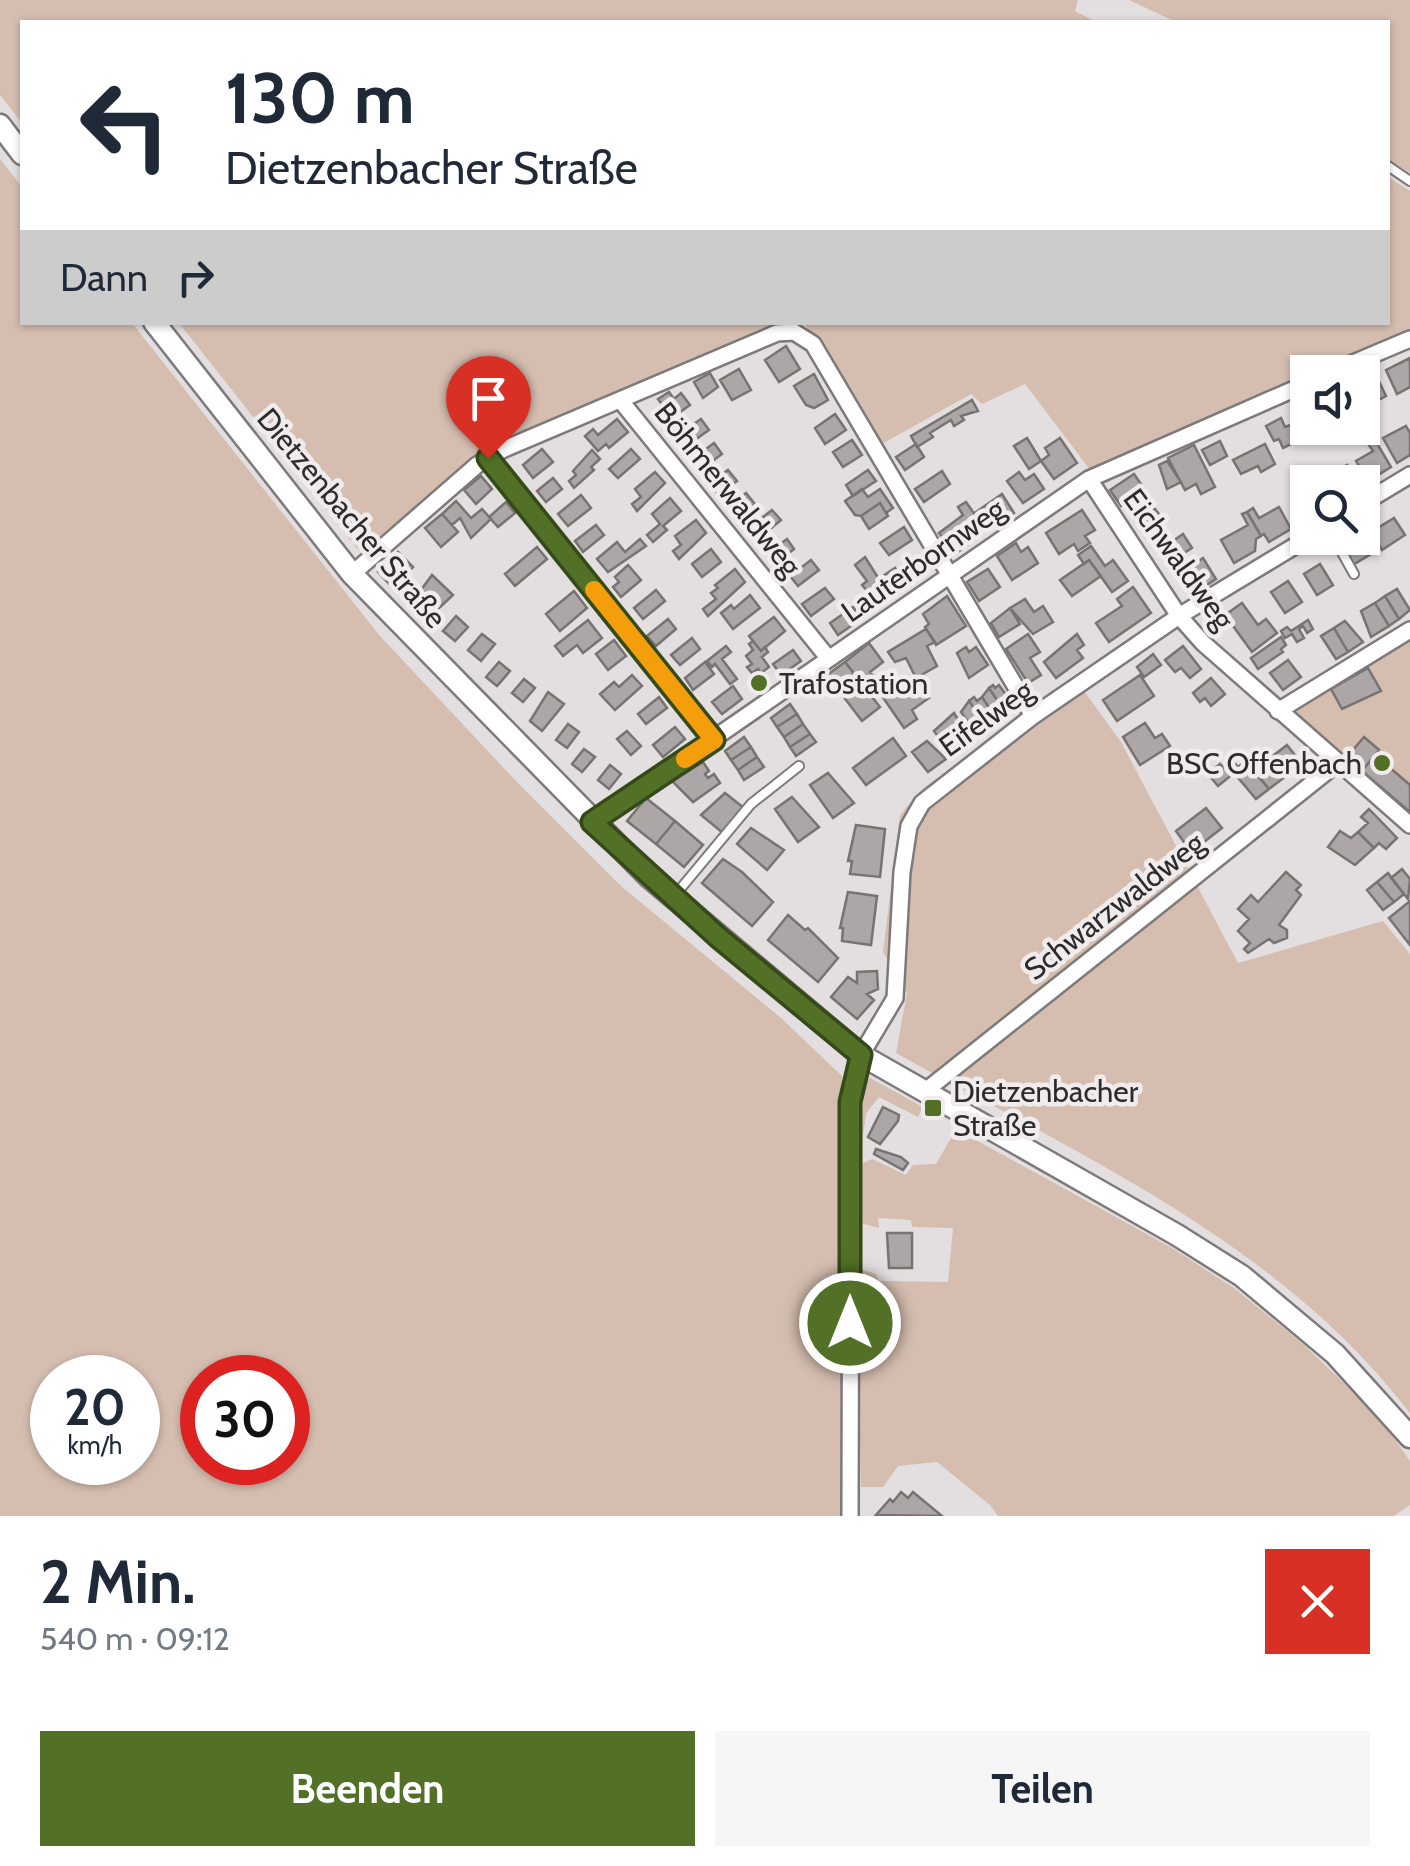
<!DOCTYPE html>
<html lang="de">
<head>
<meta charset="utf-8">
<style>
  :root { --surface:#fff; --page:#f6f6f7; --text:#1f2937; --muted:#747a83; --accent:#527026 }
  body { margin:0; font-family:Cabin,sans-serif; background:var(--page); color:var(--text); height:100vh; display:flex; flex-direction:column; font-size:38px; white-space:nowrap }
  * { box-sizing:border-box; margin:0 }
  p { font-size:32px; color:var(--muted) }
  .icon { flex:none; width:55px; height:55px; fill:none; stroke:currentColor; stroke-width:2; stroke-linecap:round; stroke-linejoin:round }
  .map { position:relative; height:1516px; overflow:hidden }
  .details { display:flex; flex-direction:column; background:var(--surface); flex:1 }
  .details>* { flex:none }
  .guide { position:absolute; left:20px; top:20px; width:1370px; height:305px; border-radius:0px; box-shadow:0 2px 8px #0004; background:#fff; color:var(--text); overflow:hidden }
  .controls { position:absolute; left:1290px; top:355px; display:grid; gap:20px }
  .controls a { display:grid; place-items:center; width:90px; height:90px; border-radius:0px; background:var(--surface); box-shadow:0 2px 8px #0004; font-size:50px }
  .speed { position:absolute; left:30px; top:1355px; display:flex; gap:20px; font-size:50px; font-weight:700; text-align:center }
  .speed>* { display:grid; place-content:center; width:130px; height:130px; border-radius:50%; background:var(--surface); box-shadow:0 2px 8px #0004; line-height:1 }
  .speed small { font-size:25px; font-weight:400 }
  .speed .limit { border:15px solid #d22; background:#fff; color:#111 }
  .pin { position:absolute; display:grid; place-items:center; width:85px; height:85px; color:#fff; margin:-102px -42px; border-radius:50% 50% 50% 0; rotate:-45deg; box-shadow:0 0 10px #0007 }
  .pin .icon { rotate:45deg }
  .me { position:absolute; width:110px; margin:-55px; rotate:0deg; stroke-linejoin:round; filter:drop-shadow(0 0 8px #0008) }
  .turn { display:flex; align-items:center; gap:35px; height:210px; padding:0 40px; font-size:45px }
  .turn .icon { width:130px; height:130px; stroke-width:2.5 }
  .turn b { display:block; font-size:70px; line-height:85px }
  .then { display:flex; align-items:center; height:95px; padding:0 40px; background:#0003; gap:20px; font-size:38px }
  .round { display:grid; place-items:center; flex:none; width:105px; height:105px; border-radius:0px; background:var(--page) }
  .summary { display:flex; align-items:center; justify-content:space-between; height:170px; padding:0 40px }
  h1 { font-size:60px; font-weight:700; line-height:75px }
  .primary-button { display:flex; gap:20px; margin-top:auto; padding:20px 40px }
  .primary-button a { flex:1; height:115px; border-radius:0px; background:var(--accent); color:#fff; font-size:40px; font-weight:700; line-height:115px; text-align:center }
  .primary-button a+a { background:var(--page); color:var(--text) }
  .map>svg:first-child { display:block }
  .green { fill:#d5beb0; fill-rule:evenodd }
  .building { fill:#aca7a6; stroke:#777372; stroke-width:2.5 }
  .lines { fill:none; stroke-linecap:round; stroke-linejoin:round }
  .lane-casing { stroke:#7e797a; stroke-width:12 }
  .street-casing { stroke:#7e797a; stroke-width:20 }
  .secondary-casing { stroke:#7e797a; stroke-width:25 }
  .lane { stroke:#fff; stroke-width:8 }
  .street { stroke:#fff; stroke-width:15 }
  .secondary { stroke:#fff; stroke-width:20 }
  .route-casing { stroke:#354919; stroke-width:25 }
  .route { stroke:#527026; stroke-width:18 }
  .slow { stroke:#f59e0b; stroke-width:18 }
  .poi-dot { fill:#527026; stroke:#f0ebec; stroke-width:4 }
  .labels { text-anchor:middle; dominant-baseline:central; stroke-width:9; stroke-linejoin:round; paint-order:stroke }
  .street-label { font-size:30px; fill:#2d2b2b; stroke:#f0ebec }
  .poi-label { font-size:30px; fill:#2d2b2b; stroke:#f0ebec; text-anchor:start }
</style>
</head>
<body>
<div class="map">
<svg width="1410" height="1516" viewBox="0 0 1410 1516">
  <rect width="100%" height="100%" fill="#e3dedf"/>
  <path class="green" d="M0,0h1078l-3,11 21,11h-1074v101l-22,-28z
    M1129,0h281v173l-22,-14v-137h-212z
    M0,159l22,28v135l110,1 248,313 135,144 106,106 160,132 61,58v440h-842zM52,1378h86v84h-86zM202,1378h86v84h-86z
    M1388,177l22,14v146l-85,35h-17l-1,8 -216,91 -66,-87 -43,20 -11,-10 -89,50 -78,-121 584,-1z
    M179,323h597l-295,131 -121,98z
    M1410,640v172l-113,-98v-7z
    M1076,680l45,62 117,221 145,-42 27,33v459c-130,-170 -331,-258 -514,-360l11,-60 -24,-41 17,-137 23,-27z
    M870,1078l53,29 -5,10 -39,-20 -13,17 -7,51 13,-6 34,16 7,-10 23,-1 20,-35 216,119 62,40 68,55 77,74 31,44v44l-16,11h-396l-8,-11 -53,-43 -39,4 -15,21h-22l-5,-219 20,6 3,7 69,1 5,-54 -41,-1 -1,-7 -33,-2 1,10 -22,-6 1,-135z"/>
  <path class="building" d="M786,346l14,23 -21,13 -14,-22z
    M1410,358v29l-13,7 -11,-24z
    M739,369l12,21 -19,10 -12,-20z
    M1373,369l13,27 -19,10 -5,-32z
    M710,373l8,14 -15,11 -9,-16z
    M814,374l14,26 -14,8 -8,-3 -12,-19z
    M669,392l5,7 7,-6 9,12 -18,13 -14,-19z
    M972,400l6,11 -17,5 3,4 -10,6 -3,-6 -21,13 3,4 -16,10 -6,-11z
    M835,414l11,16 -21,14 -10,-16z
    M1281,418l4,9 8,-3 7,16 -17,8 -4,-9 -5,2 -8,-15z
    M617,419l11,13 -19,16 -3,-4 -8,7 -13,-15 8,-7 5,6z
    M701,419l8,11 -20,14 -8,-11z
    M1406,426l4,7v22l-13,8 -14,-25z
    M1027,438l14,23 -12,8 -15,-23z
    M1060,438l17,25 -23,16 -13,-18 8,-6 -4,-7z
    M852,440l10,15 -19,12 -10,-15z
    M1375,440l16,27 -23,14 -12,-20 17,-10 -5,-7z
    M1220,441l7,15 -17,9 -8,-15z
    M714,443l8,11 -19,14 -8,-11z
    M916,444l8,13 -19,13 -9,-13z
    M1265,444l10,20 -14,8 -3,-6 -17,8 -8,-14z
    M1194,445l21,42 -14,7 -5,-10 -11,6 -17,-32z
    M542,449l11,13 -20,16 -10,-13z
    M631,449l9,10 -22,19 -9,-9z
    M592,450l8,9 -9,8 3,3 -20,18 -5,-7 7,-6 -3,-4z
    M1167,461l14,21 -14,7 -8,-24z
    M1347,465l11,17h-21l-5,-8z
    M728,470l9,11 -19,14 -8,-12z
    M868,470l8,11 -23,15 -7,-11z
    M942,471l8,13 -26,18 -9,-13z
    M655,472l10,11 -28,28 -5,-7 9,-7 -6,-8z
    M1019,472l6,8 9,-6 10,15 -21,14 -16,-22z
    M1134,474l11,16 -24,16 -11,-16z
    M481,476l11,13 -16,15 -12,-14z
    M553,478l9,11 -16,13 -9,-11z
    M862,489l6,8 12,-8 13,19 -7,5 -6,-10 -19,13 -6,-1 -10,-14z
    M746,493l9,11 -18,14 -8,-11z
    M1002,494l12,19 -26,17 -12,-18z
    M581,495l10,13 -23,18 -10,-12z
    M670,498l11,13 -18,15 4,4 -14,12 -6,-7 13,-11 -8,-10z
    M456,501l15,17 11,-9 9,10 -20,19 -11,-20 -8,7 -10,-11z
    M506,502l9,11 -17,14 -9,-10z
    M966,502l12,17 -7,5 9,12 -25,18 -16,-21 24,-18 -5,-8z
    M880,503l8,13 -19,13 -8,-13z
    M1279,507l12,22 -22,13 -5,-8 -3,2 -14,-24 6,-4 6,10z
    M1155,509l10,13 -17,13 -9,-13z
    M772,510l9,10 -22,18 -9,-11z
    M1082,510l13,20 -10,6 5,7 -12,8 -4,-7 -15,10 -13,-21z
    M1247,512l14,24 -5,3 -1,12 -21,12 -13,-23 27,-15 -6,-11z
    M442,514l16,18 -17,15 -16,-19z
    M1394,518l11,17 -23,15 -11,-18z
    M696,520l10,13 -27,26 -6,-8 8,-6 -6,-9z
    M596,525l8,10 -21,17 -8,-11z
    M904,527l8,13 -23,15 -9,-12z
    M1167,532l6,9 10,-7 9,14 -20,13 -14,-23z
    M1344,538h16l11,16 -20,12 -14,-24z
    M640,539l6,7 -38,26 -11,-13 20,-17 8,10z
    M787,539l7,10 -19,15 -8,-10z
    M1016,543l5,9 7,-5 10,16 -26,17 -15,-24z
    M1091,546l14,20 8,-6 15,21 -16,11 -23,-32 -5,4 -6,-9z
    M537,547l10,12 -32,27 -10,-12z
    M711,549l10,13 -19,15 -10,-13z
    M398,552l15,15 -20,21 -15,-16z
    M865,557l24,38 -6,6 -6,-8 -5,4 -10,-12 5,-4 -12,-16z
    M1203,558l13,21 -17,11 -13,-20z
    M811,560l8,10 -21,16 -8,-10z
    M914,560l9,13 -17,11 -9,-13z
    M1089,560l12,16 -29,20 -12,-16z
    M1320,564l13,21 -16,10 -13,-21z
    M628,565l13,15 -20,17 -8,-10 6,-5 -4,-5z
    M895,568l11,16 -17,11 -11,-16z
    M735,569l10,13 -37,34 -5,-7 13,-10 -5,-6 7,-5 -3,-3z
    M988,569l12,18 -21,14 -12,-19z
    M432,575l21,20 -18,17 -14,-10 2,-2 -5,-6z
    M1288,581l14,21 -17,11 -14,-21z
    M1133,587l18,26 -42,29 -13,-19 26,-17 -5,-7z
    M825,588l9,11 -23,17 -9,-12z
    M1397,589l13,21 -11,9 -14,-23z
    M656,590l9,11 -22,18 -9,-11z
    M574,591l13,17 -27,23 -14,-17z
    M750,595l10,13 -27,21 -12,-16 10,-8 3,4z
    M947,596l19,30 -30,19 -11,-18 4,-3 -6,-10z
    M1385,596l14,23 -10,7 -14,-23z
    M1025,599l9,13 9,-6 10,16 -20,12 -23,-26z
    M1242,603l16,22 8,-6 11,14 -25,19 -27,-37z
    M1375,603l14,23 -18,11 -10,-26z
    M853,607l8,12 -23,16 -8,-12z
    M1010,608l10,16 -21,13 -8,-14z
    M456,616l12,11 -13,14 -12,-10z
    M774,617l11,14 -24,20 -12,-15z
    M668,619l8,10 -20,17 -9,-10z
    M588,620l14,18 -19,15 -6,-8 -14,11 -8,-10z
    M1308,620l5,9 -6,4 -4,-7 -4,3 5,9 -7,4 -5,-8 -7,4 -4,-7 6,-4 4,4z
    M1345,621l18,21 -15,10 -14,-24z
    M1334,628l14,24 -12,7 -15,-23z
    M926,629l9,13 -8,4 10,20 -21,12 -10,-20 -11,4 -7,-10z
    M482,634l13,10 -14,17 -13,-11z
    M1028,634l12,18 -10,6 11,17 -13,8 -22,-34z
    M1077,634l7,11 -7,5 6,8 -27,20 -12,-16z
    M1281,637l5,8 -5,4 2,3 -25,17 -7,-11z
    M692,638l8,11 -20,16 -9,-10z
    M614,640l12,16 -18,14 -12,-16z
    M753,641l8,10 4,-4 3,5 -6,5 7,10 -8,6 -3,-4 -6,4 -5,-6 5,-3 -6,-8 7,-6 -4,-6z
    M869,643l14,19 -13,10 6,7 -11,8 -20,-25z
    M726,646l5,6 -9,7 15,20 -7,5 -15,-20 -3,3 -5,-6z
    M1183,646l18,23 -11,9 -9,-10 -6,4 -10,-12z
    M966,647l3,5 7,-5 12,18 -19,13 -12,-25z
    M793,650l8,11 -20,14 -8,-11z
    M1153,654l8,11 -17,12 -7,-10z
    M1288,660l13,17 -18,13 -13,-17z
    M499,662l11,9 -13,15 -11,-9z
    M705,662l9,12 -21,16 -8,-12z
    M845,662l35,45 -18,14 -35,-46z
    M1368,668l13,23 -39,18 -11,-20z
    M632,675l10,11 -27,24 -15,-16 14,-12 5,5z
    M1140,675l14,21 -37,25 -14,-21z
    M1211,678l14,16 -14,12 -6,-8 -5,4 -7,-9z
    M524,679l11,9 -12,14 -11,-9z
    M918,682l11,16 -17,12 5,9 -13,9 -22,-32 13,-9 5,7z
    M993,685l2,3 4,-3 15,21 -9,6 -16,-24z
    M733,686l9,13 -20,15 -10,-12z
    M989,688l16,24 -9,6 -14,-21z
    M548,692l16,12 -22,27 -12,-10z
    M659,697l8,11 -21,16 -8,-10z
    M974,697l3,4 5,-4 14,21 -10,7 -17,-24z
    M969,701l17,24 -10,8 -15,-21z
    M790,704l7,10 -20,13 -6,-9z
    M954,713l7,11 -6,3 10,15 -16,10 -15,-21z
    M797,714l6,10 -19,13 -7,-10z
    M1145,723l10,15 7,-4 8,12 -30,19 -17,-28z
    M568,724l11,8 -12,16 -11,-8z
    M803,724l7,10 -20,13 -6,-10z
    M675,727l10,12 -22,18 -10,-12z
    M627,731l14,15 -10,9 -14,-16z
    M810,734l6,8 -20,14 -6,-9z
    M744,737l7,10 -20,13 -6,-9z
    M1364,737l15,13 -17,21 -15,-14z
    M893,738l13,18 -40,29 -13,-17z
    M927,741l19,18 -18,13 -16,-20z
    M1287,745l15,19 -33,25 -12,-14 7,-5 -3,-5z
    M751,747l6,10 -19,13 -7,-10z
    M584,749l11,8 -13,15 -10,-8z
    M1375,755l35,30v27l-48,-41z
    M757,757l7,10 -20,13 -6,-10z
    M1233,761l5,6 8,-6 23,28 -13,10 -22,-26 -16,13 -10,-12 12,-10 4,4z
    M703,762l6,9 -4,3 3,4 6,-4 6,9 -27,19 -21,-21z
    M610,765l11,9 -12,15 -11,-9z
    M828,773l26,30 -21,15 -23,-33z
    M725,793l19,15 -21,25 -22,-18z
    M792,797l27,30 -21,15 -23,-33z
    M646,798l29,23 -19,23 -29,-23z
    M1206,808l16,20 -31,24 -15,-21z
    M1369,809l28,29 -11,11 -7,-6 -5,5 -16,-16 10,-9 -7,-6z
    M675,821l28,24 -19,22 -28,-23z
    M856,825l29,4 -5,48 -30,-3 2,-13h-4z
    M751,828l33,22 -17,20 -30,-26z
    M1340,831l11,7 7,-6 16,16 -19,17 -27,-18z
    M723,859l19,13 31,30 -21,24 -50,-43z
    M1402,869l8,10 -2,20 -17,-21z
    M1286,872l15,13 -5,5 5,5 -22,30 8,5v8l-13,5 -5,-4 -21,14 -4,-4 6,-6 -12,-12 11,-12 -11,-10 13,-14 7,7z
    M1388,873l16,21 -10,8 -17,-20z
    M1377,882l17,20 -11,8 -16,-20z
    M848,892l29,4 -6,49 -29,-4 1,-13h-3z
    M1410,901v44l-21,-27z
    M788,915l17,15 3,-2 30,30 -20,24 -50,-42z
    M877,971l1,18 -11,5 7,6 -17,19 -26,-22 17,-20 9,6v-11z
    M883,1107l16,8 -1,6 -18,23 -12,-7z
    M876,1149l25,8 7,6 -5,7 -29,-16z
    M887,1233h25v35h-23z
    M901,1492l7,6 5,-6 29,24 -66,-1 14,-16 3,3z"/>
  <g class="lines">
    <g class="lane-casing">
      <path id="lane" d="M1388,166l22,15
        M1334,538l20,36
        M676,894l75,-90 48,-38"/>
    </g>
    <g class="street-casing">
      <path id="street" d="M1332,372l78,-33
        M621,401l208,258
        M487,458l227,282
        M1089,479l90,137 24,27 207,182
        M1362,504l48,-29
        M352,574l125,-109 25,-15 275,-117 17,-1 19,12 220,372
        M1278,711l132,-81
        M593,822l496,-343 219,-96
        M924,1092l415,-330
        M850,1516l1,-425 10,-36 34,-57 7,-126 7,-46 13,-23 111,-87 146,-100 129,-78"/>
    </g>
    <g class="secondary-casing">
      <path id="secondary" d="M0,125l22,29
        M154,322l198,252 297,303 212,178 316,180 65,41 93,78 75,83"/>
    </g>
    <use href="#lane" class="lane"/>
    <use href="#street" class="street"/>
    <use href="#secondary" class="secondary"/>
  </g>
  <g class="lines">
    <g class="route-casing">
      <path id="route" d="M488,458l226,282 -122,82 126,115 143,118 -11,47v221"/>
    </g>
    <use href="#route" class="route"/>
    <path class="slow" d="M594,590l120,150 -29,19"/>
  </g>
  <g class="poi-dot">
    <circle cx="759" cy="683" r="10"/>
    <circle cx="1382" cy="763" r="10"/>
    <rect x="923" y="1098" width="20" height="20" rx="5"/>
  </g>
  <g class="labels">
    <g class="street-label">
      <text transform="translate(728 489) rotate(51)">Böhmerwaldweg</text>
      <text transform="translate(352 518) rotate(50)">Dietzenbacher Straße</text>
      <text transform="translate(1179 559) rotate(54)">Eichwaldweg</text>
      <text transform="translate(923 560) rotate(-35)">Lauterbornweg</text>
      <text transform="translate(986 718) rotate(-36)">Eifelweg</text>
      <text transform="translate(1114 906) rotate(-38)">Schwarzwaldweg</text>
    </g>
    <g class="poi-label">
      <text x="779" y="683">Trafostation</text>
      <text x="1362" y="763" text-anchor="end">BSC Offenbach</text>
      <text x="953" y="1091">Dietzenbacher<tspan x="953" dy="34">Straße</tspan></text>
    </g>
  </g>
</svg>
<div class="controls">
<a><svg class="icon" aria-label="sound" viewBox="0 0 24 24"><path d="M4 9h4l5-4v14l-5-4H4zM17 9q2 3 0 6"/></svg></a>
<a><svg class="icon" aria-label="search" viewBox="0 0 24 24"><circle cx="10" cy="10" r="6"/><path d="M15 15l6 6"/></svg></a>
</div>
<div class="speed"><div>20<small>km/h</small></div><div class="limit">30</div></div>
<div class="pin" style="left:488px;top:458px;background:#d93025"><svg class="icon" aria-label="arrive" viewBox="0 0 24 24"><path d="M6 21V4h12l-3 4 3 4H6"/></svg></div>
<svg class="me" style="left:850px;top:1323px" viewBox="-20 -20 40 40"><circle r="17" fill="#527026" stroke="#fff" stroke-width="3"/><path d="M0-11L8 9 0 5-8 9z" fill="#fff"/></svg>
<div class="guide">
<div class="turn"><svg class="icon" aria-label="left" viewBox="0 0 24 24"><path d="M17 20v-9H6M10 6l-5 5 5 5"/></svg><div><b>130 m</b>Dietzenbacher Straße</div></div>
<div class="then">Dann<svg class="icon" aria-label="right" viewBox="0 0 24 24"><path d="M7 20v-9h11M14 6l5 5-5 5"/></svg></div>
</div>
</div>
<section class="details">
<div class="summary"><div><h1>2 Min.</h1><p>540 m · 09:12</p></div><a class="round" style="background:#d93025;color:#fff"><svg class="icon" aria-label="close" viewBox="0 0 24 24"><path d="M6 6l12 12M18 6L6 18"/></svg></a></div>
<div class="primary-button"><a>Beenden</a><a>Teilen</a></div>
</section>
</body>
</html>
